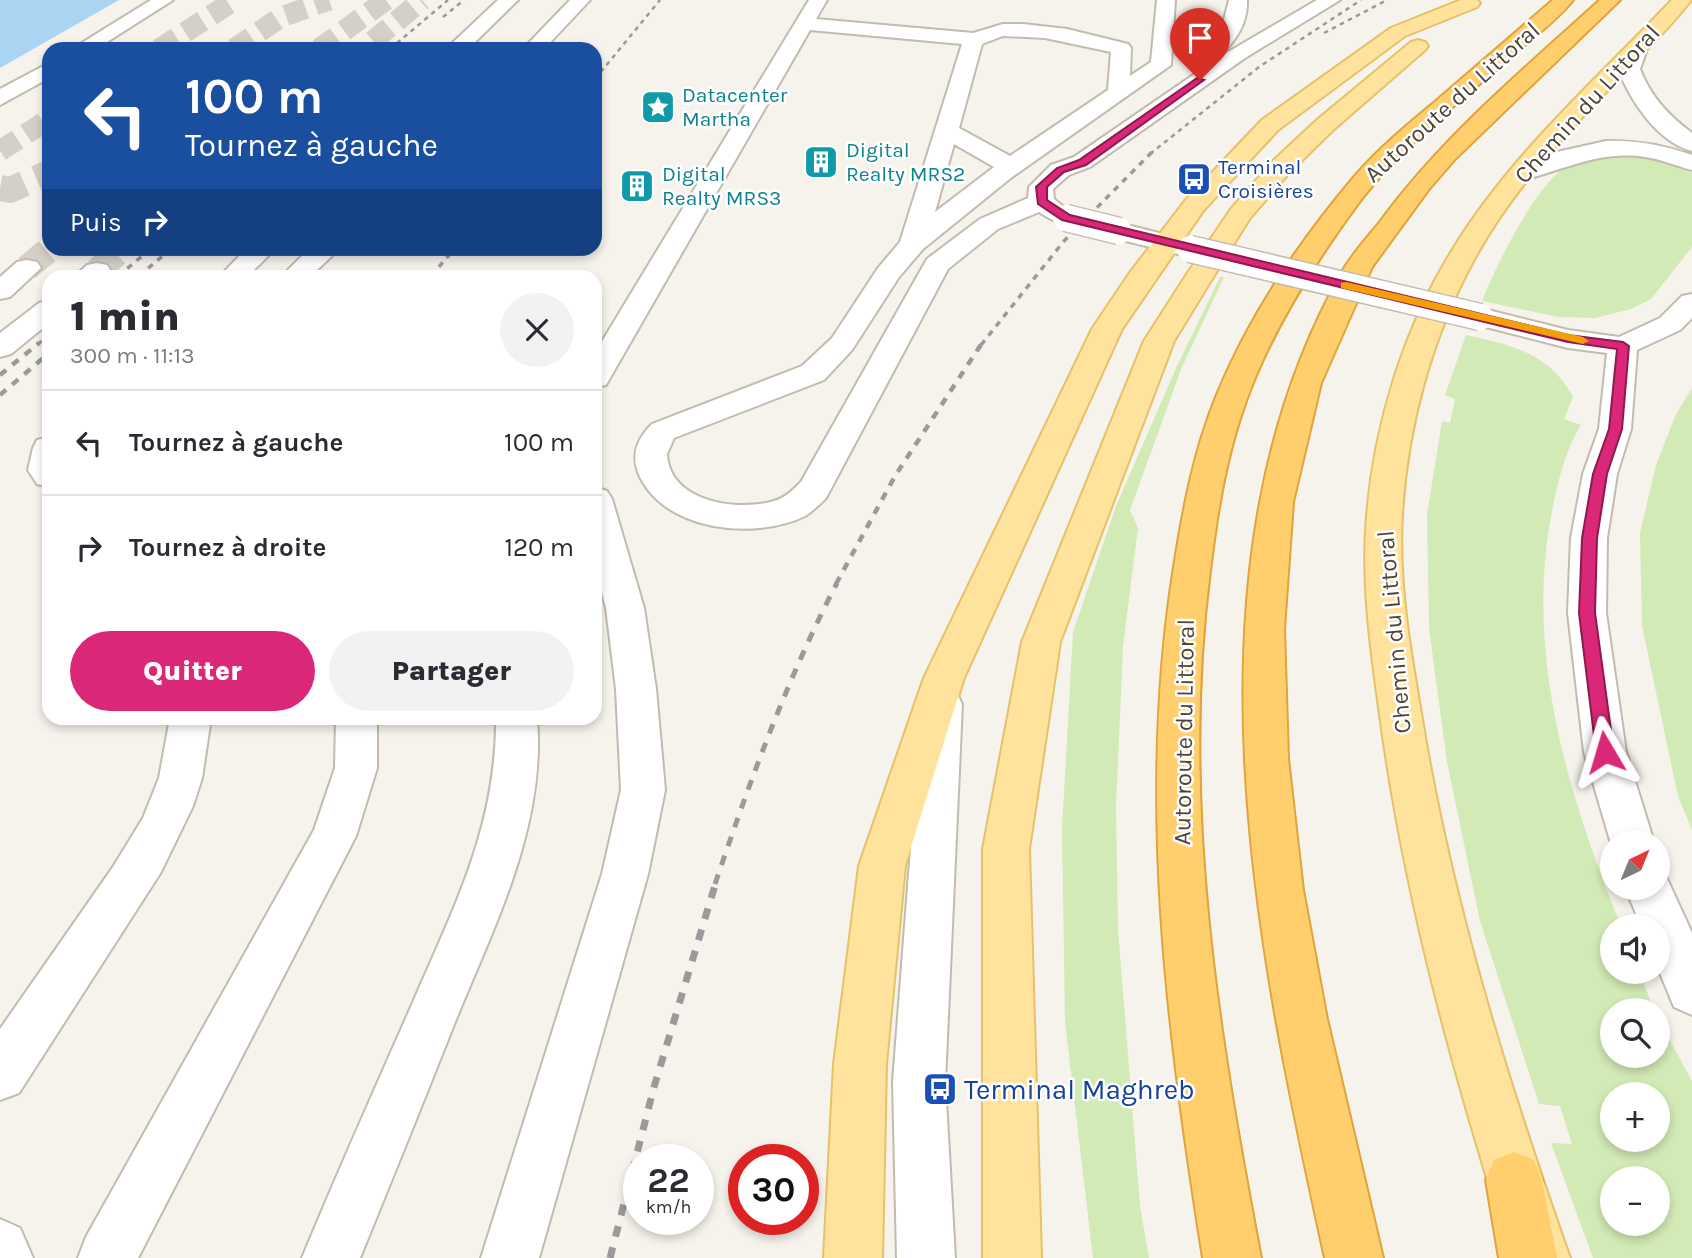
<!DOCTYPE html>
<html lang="fr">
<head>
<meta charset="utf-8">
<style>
  :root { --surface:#fff; --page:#f2f2f3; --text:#2b2b33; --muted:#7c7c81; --line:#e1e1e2; --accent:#db2777 }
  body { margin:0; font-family:Karla,sans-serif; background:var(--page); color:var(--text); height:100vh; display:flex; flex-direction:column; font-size:26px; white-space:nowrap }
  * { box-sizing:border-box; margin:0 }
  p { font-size:23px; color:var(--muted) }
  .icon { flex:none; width:38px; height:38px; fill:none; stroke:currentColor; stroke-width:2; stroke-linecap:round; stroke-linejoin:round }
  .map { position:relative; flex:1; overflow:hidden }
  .details { position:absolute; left:42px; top:270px; width:560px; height:455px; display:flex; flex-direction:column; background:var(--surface); border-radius:21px; box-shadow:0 4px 10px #0003 }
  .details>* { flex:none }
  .hud { position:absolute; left:42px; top:42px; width:560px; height:214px; border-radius:21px; box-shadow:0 4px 10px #0003; background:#1a4fa0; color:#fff; overflow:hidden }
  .needle { width:46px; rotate:43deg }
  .controls { position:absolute; left:1600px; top:830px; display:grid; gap:14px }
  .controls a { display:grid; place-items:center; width:70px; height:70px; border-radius:50%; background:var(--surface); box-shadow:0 4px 10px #0003; font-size:35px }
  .speed { position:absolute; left:623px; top:1144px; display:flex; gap:14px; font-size:35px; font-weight:700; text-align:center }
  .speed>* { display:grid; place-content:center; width:91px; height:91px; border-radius:50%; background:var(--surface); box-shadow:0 4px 10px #0003; line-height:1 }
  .speed small { font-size:18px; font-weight:400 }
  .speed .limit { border:10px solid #d22; background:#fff; color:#111 }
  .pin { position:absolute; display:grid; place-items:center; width:60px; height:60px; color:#fff; margin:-72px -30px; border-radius:50% 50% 50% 0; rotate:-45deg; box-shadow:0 0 7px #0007 }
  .pin .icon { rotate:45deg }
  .me { position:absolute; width:77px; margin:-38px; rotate:353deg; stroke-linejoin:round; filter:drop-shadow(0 0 5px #0008) }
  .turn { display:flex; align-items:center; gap:24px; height:147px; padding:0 28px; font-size:32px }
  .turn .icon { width:91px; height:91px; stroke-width:2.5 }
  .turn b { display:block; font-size:49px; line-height:60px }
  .then { display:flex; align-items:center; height:66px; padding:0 28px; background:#0003; gap:14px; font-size:26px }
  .round { display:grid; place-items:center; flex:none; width:74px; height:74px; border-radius:37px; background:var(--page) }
  .overview { display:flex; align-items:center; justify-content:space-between; height:119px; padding:0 28px }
  h1 { font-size:42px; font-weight:800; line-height:52px }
  .button { display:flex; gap:14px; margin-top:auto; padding:14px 28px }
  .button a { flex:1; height:80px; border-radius:42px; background:var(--accent); color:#fff; font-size:28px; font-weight:800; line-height:80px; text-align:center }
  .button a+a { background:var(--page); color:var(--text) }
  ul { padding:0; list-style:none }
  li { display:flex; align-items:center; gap:21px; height:105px; padding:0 28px; border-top:2px solid var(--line) }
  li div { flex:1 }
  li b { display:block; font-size:26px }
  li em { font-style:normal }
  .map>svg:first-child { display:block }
  .green { fill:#d2eab5; fill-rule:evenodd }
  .water { fill:#a9d4f2 }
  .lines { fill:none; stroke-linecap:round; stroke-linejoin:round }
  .minor-tunnel-far1 { stroke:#d4d0c8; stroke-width:21; stroke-dasharray:21 10; stroke-linecap:butt }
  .minor-tunnel { stroke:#d4d0c8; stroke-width:26; stroke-dasharray:26 13; stroke-linecap:butt }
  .minor-casing { stroke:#c2bbae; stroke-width:4 }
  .major-casing { stroke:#e6c16a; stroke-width:4 }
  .highway-casing { stroke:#e0a43c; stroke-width:4 }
  .minor { fill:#fff; fill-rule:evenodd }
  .major { fill:#ffe39c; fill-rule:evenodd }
  .highway { fill:#ffcf6e; fill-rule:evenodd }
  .rail-far4 { stroke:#9a9a9a; stroke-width:2.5; stroke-dasharray:4.5 4.5; stroke-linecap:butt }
  .rail-far3 { stroke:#9a9a9a; stroke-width:3.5; stroke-dasharray:6 6; stroke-linecap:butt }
  .rail-far2 { stroke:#9a9a9a; stroke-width:4.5; stroke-dasharray:8 8; stroke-linecap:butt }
  .rail-far1 { stroke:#9a9a9a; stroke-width:5; stroke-dasharray:10 10; stroke-linecap:butt }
  .rail { stroke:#9a9a9a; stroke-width:7; stroke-dasharray:11 11; stroke-linecap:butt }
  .minor-bridge-casing { stroke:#c2bbae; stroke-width:29; stroke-linecap:butt }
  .minor-bridge { stroke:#fff; stroke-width:26 }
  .route { fill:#db2777; stroke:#8e194d; stroke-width:2 }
  .slow { fill:#f59e0b }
  .labels { text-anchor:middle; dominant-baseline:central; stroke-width:5; stroke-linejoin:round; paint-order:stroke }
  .far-culture-label { font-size:21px; fill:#0d838f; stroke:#fff; text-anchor:start }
  .far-transit-label { font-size:21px; fill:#164399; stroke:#fff; text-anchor:start }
  .street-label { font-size:24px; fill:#4b4439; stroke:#fff }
  .near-transit-label { font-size:28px; fill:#164399; stroke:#fff; text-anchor:start }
</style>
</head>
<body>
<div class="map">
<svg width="1692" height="1258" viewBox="0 0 1692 1258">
  <rect width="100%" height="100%" fill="#f6f3ec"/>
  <path class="green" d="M1627,155l40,7 25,11v74l-41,52 -20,10 -36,9 -36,-1 -77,-16c15,-37 54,-120 91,-139 15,-7 37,-6 54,-7z
    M1220,277h4l-42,90 -52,143 8,18 -15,119 -7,160 2,122 22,277 9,52h-56l-28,-236 -3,-193 11,-197 43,-126 61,-140z
    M1466,335c45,10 84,18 107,62l-9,22 17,6c-16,26 -23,56 -29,86 -28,142 16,284 69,415h-9v45h27l15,39h-42v45h45v-38l35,64v177h-99l-42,-115 21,1 -12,-38 -21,-2 -59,-183 -33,-159 -18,-134 -2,-113 15,-94 8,2 5,-24 -10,-4zM1612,1094h45v45h-45zM1612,1178h45v45h-45z
    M1692,388v442l-14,-34 -36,-170 -2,-93 16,-68 20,-51z"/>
  <path class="water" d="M0,0h119l-119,68z"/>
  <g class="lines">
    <path class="minor-tunnel-far1" d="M373,41l49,-41
      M159,49l76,-49
      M234,49l47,-32 48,-17
      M319,49l67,-49
      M0,151l49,-32"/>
    <path class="minor-tunnel" d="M0,188l10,2 39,-17
      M27,268l24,-20
      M97,271l26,-23"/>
    <g class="minor-casing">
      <path id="minor" d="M151,0h22l-77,49h-24z
        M498,0h20l-50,49h-22z
        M570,0h20l-46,49h-21z
        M809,0h18l-11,19 157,14 30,-9h20l44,5 61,15 3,4 -1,28 21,-14 6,-62h18l-4,65 -159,112 -89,72 -24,28 -47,73 -28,30 -150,58 -7,16c2,48 70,58 107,47 11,-3 19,-11 27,-19l126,-223 53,-40 48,-21 1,-11 22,-22 23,-8 128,-88 -11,-1 -3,-4 34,-36 7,-28h18c1,24 -12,42 -29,58l99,-58h23l-95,58 -155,109 -21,8 -16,14 1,10 20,16 -4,5c-13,4 -20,-1 -31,-8l-41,17 -50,40 -122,229c-6,6 -13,13 -21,18 -51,25 -144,15 -167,-44 -7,-19 0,-34 14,-48l150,-58 30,-28 46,-70 22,-26 62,-198 -152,-14 -200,348 -4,7 -11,2v-34zM1003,36l42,2 66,14 -3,38 -98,66 -51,-28 23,-84zM954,144l40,23 -59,45z
        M1636,46l7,2 3,4 -6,17c11,28 28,46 52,64v18c-35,-9 -62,-51 -74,-82l11,-21z
        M49,63v15l-49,27v-16z
        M1606,141c30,-1 57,4 86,14v15c-16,-4 -31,-11 -47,-13 -46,-7 -80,13 -123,23l-9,-2 -3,-5 3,-5 44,-16z
        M1119,223l80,20 4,6 -4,6 -9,2 -80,-20 -4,-6 4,-6z
        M247,248h29l-28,28h-28z
        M310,248h30l-29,28h-29z
        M27,260l10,2 4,6 -31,29 -10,2v-22l17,-15z
        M97,263l10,2 4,6 -4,5h-32l12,-11z
        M1692,294v24l-12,12 -43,20 -6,79 -14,45 -10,64 -1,75 20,139 28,90h-42v5l-28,-95 -16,-139 3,-75 12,-64 16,-45 8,-76 -39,-5 -98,-25 -4,-6 4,-6 10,-3 88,22 51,7 41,-19 22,-22z
        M49,300v23l-38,31 -11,3v-24l39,-30z
        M49,437v50l-12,-3 -9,-14 5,-22 4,-8z
        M595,487l12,4 5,8 32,109 12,81 9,101 -17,84 -109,384h-58l121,-384 19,-84 -5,-101 -10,-81 -11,-43z
        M942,687l14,5 6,12 -17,378 10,176h-58l-4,-176 29,-378 6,-12z
        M170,718h41l-9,60 -9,28 -32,66 -142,221 -19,7v-71l113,-162 30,-49 16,-40z
        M336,718h41v50l-21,68 -218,422h-60l8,-21 228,-407 21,-62z
        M496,718h41c9,108 -42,206 -82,304 -31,79 -63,157 -95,236h-58c36,-87 74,-172 112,-258 41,-95 83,-176 82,-282z
        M1657,869l7,3 28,61v82l-18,-8 -17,-41v-40h-16l-16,-39h32z
        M0,1219l20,9 13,30h-33z"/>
    </g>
    <g class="major-casing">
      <path id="major" d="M1461,0h16l3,3 -3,4 -72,29 -127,94 -75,81 -81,118 -158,349 -59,188 -19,198 -4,194h-58l10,-194 25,-198 65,-188 168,-349 37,-55 56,-73 77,-81 129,-92z
        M1672,0h19c-19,25 -43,48 -65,71 -55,58 -113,116 -151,187 -43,77 -68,169 -73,257 -4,66 8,134 19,198 30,187 86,367 149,545h-58c-57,-178 -107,-357 -132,-543 -9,-65 -19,-133 -13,-199 7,-89 36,-185 83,-262 58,-97 144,-172 222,-254z
        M1418,40l7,2 3,4 -3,4 -92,80 -43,42 -40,46 -35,56 -41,67 -114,301 -31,207 12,409h-58v-409l39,-207 122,-301 43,-67 44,-65 41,-47 45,-42 94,-78z"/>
    </g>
    <g class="highway-casing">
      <path id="highway" d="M1553,0h20c-15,19 -37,35 -56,52 -54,47 -113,92 -157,149 -45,61 -88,128 -114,200 -20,55 -29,112 -36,170 -30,230 8,461 51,687h-58c-36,-228 -66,-461 -29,-691 9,-58 20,-116 42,-170 32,-79 83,-155 138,-220 24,-28 53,-52 82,-76 39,-34 78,-67 117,-101z
        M1600,0h20l-165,159 -26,30 -57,78 -51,116 -28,119 -9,127 4,130 15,131 24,129 56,239h-58c-69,-314 -150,-690 17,-986 10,-18 25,-34 38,-50 62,-85 142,-151 220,-222z
        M1514,1152l20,8 8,20 15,78h-58l-13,-78 8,-20z"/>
    </g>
    <use href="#minor" class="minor"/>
    <use href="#major" class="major"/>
    <use href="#highway" class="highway"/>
    <path class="rail-far4" d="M443,17l21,-17
      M1324,33l63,-33
      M390,49l58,-49
      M595,79l65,-79
      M1150,154l109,-87 102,-67"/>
    <path class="rail-far3" d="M118,276l34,-28
      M139,276l33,-28
      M431,276l24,-28
      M37,345l12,-10
      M981,345l83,-104 88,-89"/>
    <path class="rail-far2" d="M0,375l39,-32
      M0,395l49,-42
      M836,584l59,-108 87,-133"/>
    <path class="rail-far1" d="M715,884c35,-103 72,-205 122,-301"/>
    <path class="rail" d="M610,1258l44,-171 62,-205"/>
    <g class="minor-bridge-casing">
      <path id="minor-bridge" d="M1066,218l53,13
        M1190,249l290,68"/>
    </g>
    <use href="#minor-bridge" class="minor-bridge"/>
  </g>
  <path class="route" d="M1197,78l7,2 -118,85 -22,7 -17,15v13l23,15 498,120 55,7 6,4 -7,83 -15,45 -10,64 -2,75 19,139 -3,6 -6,2 -6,-2 -3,-6 -17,-139 3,-75 11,-64 16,-45 8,-80 -49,-7 -506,-122 -24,-16 -2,-17 21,-19 22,-8z"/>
  <path class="slow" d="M1346,282l237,55 6,4 -6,3 -242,-56v-5z"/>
  <defs>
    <g id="sight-square" transform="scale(1.75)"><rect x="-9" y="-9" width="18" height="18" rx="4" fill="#0f9aa8" stroke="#fff"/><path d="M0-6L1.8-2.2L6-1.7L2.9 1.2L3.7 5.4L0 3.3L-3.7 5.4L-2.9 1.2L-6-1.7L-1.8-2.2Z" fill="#fff"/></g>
    <g id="building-square" transform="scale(1.75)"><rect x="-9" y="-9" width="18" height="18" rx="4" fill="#0f9aa8" stroke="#fff"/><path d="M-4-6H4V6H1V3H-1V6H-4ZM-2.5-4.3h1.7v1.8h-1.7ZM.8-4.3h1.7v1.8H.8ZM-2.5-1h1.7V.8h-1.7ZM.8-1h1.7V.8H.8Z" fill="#fff"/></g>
    <g id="bus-square" transform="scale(1.75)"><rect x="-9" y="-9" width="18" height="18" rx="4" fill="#1a4fb4" stroke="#fff"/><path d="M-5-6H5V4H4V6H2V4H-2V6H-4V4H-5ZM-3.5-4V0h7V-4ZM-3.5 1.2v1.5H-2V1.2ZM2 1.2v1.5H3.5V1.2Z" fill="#fff"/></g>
  </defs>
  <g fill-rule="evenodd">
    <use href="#sight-square" x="658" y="107"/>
    <use href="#building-square" x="821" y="162"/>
    <use href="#bus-square" x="1194" y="179"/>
    <use href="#building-square" x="637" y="186"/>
    <use href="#bus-square" x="940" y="1089"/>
  </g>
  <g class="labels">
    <g class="far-culture-label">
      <text x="682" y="95">Datacenter<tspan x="682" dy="24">Martha</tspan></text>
      <text x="846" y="150">Digital<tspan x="846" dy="24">Realty MRS2</tspan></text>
      <text x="662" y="174">Digital<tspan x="662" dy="24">Realty MRS3</tspan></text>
    </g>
    <g class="far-transit-label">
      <text x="1218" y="167">Terminal<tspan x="1218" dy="24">Croisières</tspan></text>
    </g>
    <g class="street-label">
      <text transform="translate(1452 102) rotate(-42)">Autoroute du Littoral</text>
      <text transform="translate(1587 104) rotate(-48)">Chemin du Littoral</text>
      <text transform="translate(1394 632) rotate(-95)">Chemin du Littoral</text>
      <text transform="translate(1184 732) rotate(-89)">Autoroute du Littoral</text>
    </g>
    <g class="near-transit-label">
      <text x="964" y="1089">Terminal Maghreb</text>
    </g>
  </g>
</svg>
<div class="controls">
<a><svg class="needle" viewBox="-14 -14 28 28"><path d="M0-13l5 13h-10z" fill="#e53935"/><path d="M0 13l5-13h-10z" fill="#7c7c81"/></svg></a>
<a><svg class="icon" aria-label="sound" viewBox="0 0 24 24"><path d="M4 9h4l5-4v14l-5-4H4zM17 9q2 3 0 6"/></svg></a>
<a><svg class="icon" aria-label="search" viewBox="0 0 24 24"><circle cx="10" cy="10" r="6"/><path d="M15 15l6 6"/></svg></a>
<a>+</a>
<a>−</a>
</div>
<div class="speed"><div>22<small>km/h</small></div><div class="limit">30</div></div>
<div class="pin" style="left:1200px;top:80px;background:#d93025"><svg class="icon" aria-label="arrive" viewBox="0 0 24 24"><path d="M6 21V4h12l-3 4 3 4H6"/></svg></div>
<svg class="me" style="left:1605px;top:752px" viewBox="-20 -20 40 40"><path d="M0-17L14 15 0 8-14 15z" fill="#db2777" stroke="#fff" stroke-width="4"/></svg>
<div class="hud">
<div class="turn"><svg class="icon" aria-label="left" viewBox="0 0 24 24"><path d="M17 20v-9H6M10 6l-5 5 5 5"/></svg><div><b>100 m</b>Tournez à gauche</div></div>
<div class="then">Puis<svg class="icon" aria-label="right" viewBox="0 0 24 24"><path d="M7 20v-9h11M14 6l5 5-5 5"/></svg></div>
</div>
<section class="details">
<div class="overview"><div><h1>1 min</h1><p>300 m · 11:13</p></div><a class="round"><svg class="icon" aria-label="close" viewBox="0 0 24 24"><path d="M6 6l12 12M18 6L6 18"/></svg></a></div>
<ul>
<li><svg class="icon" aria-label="left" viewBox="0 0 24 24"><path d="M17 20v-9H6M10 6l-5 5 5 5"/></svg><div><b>Tournez à gauche</b></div><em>100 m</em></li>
<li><svg class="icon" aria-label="right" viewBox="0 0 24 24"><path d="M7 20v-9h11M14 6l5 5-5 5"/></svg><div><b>Tournez à droite</b></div><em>120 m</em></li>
</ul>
<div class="button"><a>Quitter</a><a>Partager</a></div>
</section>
</div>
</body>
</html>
